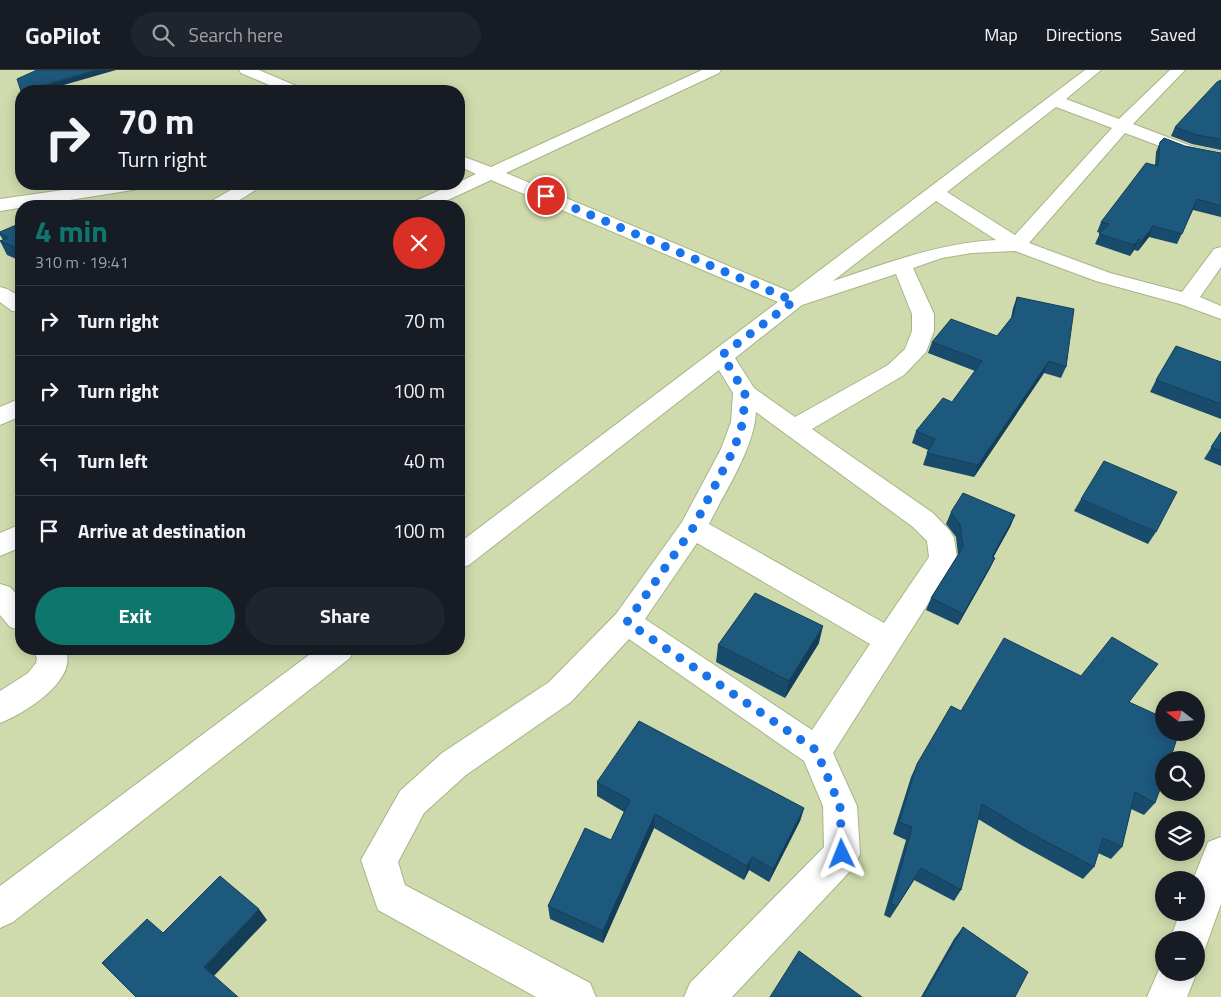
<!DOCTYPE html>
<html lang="en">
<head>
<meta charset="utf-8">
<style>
  :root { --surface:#171b24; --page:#20242c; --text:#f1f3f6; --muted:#9ea1a6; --line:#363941; --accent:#0f766e }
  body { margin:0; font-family:"Titillium Web",sans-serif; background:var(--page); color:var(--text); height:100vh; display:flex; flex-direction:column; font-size:19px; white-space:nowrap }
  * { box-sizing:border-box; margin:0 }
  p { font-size:16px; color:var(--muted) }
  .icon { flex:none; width:28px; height:28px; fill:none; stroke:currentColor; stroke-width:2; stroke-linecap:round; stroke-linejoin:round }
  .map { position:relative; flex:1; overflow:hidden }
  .details { position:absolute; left:15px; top:130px; width:450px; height:455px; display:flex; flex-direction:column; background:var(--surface); border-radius:20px; box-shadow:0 2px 12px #0003 }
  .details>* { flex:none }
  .hud { position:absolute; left:15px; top:15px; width:450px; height:105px; border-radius:20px; box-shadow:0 2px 12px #0003; background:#171b24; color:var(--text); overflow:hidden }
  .needle { width:32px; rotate:287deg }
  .controls { position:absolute; left:1155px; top:621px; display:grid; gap:10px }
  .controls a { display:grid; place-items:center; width:50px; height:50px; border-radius:50%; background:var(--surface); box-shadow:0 2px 12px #0003; font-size:25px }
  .pin { position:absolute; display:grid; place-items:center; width:42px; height:42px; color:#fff; margin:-21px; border:2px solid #fff; border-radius:50%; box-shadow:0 1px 5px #0007 }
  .me { position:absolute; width:55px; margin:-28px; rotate:358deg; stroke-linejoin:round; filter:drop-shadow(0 0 4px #0008) }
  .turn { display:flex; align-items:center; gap:18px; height:105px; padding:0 20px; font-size:22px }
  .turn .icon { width:65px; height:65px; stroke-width:2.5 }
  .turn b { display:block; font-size:35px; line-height:42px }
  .round { display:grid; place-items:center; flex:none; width:52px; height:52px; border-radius:26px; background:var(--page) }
  .summary { display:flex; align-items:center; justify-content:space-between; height:85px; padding:0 20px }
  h1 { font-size:30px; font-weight:700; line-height:38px; color:var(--accent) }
  .action { display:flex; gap:10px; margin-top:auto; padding:10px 20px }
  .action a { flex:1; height:58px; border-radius:30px; background:var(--accent); color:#fff; font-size:20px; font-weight:700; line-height:58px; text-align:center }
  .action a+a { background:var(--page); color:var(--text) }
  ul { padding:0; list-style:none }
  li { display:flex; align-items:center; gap:15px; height:70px; padding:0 20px; border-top:1px solid var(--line) }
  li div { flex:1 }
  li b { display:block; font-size:19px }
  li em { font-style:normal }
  header { display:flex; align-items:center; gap:30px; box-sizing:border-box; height:70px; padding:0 25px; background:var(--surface); border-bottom:1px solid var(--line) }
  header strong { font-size:24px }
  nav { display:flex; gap:28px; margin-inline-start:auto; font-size:18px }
  .search { width:350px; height:45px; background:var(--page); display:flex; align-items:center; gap:12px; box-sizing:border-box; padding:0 18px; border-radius:28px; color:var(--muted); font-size:19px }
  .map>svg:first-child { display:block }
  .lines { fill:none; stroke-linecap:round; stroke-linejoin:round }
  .minor-casing { stroke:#a8b487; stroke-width:2 }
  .minor { fill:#fff; fill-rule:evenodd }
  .wall { fill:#194c6c }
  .shaded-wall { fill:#143e58 }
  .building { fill:#1d587d; stroke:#143e58 }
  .route { stroke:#1a73e8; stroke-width:9; stroke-dasharray:0 16.2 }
</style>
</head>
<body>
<header>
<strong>GoPilot</strong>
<div class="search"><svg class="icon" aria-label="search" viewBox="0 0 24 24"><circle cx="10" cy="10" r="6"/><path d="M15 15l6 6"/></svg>Search here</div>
<nav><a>Map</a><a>Directions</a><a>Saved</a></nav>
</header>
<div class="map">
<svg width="1221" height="927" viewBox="0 0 1221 927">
  <rect width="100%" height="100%" fill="#cfdbad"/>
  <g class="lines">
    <g class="minor-casing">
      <path id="minor" d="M239,0h20l42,18 3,3h-21l-42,-18z
        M702,0h19l-2,3 -213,100 285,119 294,-222h16l-35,29 53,20 51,-49h15l-52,54 58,22 30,6v10l-40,-8 -56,-21 -96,110 81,30 72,19 32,-43 7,-2v20l-21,30 21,9v13l-41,-15 -84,-23 -81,-30 -43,2 -30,5 -29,10 21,46v17l-8,21 -22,23 -92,54 121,84 17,18 4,7 3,20 -124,195 24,53 3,48 -5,12 -123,131h-48l6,-14 134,-136 -1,-41 -19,-45 -175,-122 -58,63 -105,73 -42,38 -26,49 7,23 185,98 6,14h-60l-158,-87 -17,-50 39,-69 42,-38 107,-71 67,-68 66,-92 39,-73 10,-27 2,-29 -14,-23 -250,195 -10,4v-26l319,-241 -287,-122 -56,26h-24l2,-4 41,-18h5v-2l17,-8 -17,-8v-11l32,12zM1056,37l56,21 -97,107 -68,-43zM936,131l60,39c-57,3 -109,23 -163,41zM896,204l16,40v17l-7,18 -17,16 -93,52 -41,-29 -19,-30 67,-53zM756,342l157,115 14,14 2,16 -45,66 -175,-99c16,-33 45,-75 47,-112zM697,473l173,101 -58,86 -167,-111z
        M105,114h43l-3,4 -6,1 -139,22v-12z
        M241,114h21l-3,4 -29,18h-22l2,-4z
        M0,217l7,2 14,8v15l-9,-1 -12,-9z
        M21,328v18l-21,9v-18z
        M21,454v23l-21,9v-23z
        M0,514l10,3 11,12v32l-11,-4 -10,-12z
        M32,579h33c15,30 -41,65 -65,74v-32l28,-18 8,-10 1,-5z
        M317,579h37l-4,9 -337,264 -13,6v-42z
        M1221,767v67l-18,50 -7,2v-16h-26l10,-28h16v-32h-3l15,-38z
        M1164,888v14h32v-1l1,1 -10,25h-40z"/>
    </g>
    <use href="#minor" class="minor"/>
  </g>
  <path class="wall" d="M1221,10v70l-29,-6 -21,-8 4,-9z
    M1160,72l61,11v64l-28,-7 -16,34 -28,-7 -11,14 -4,-1 -4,6 -35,-12 5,-11 -3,-1 4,-10 54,-57 1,-13z
    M21,153v38l-14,-6 -7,-14 3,-1 -3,-5v-3z
    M1017,227l49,70 -5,11 -17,-5 -70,104 -51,-12 5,-15 -16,-7 4,-12 36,-29 23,-31 -47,-18 4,-11 65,-6 14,-18 2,-10z
    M1221,292v57l-71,-27 6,-12z
    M1221,362v34l-17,-7z
    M1081,429l75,33 -8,12 -74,-33z
    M951,442l64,3 -5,12 -17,30 2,1 -6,12 -31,55 -32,-15 5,-12 27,-43 -2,-18 -10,-13z
    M819,573l-34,55 -69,-36 2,-17z
    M1130,632l25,101 -11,12 -13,-6 -9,38 -11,12 -13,-6 -4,14 -11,12 -62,-34 -43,-26 -17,71 -7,11 -40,-21 -24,38 -6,-3 22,-75 -13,-6 18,-57 6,-13 44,-53z
    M597,712l207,26 -4,13 -31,61 -20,-12 -5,10 -90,-52 -51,115 -53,-24 -2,-13 63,-66 13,-28 -27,-16z
    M963,857l52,70h-94l33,-58z"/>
  <path class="shaded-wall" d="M97,0h19l-73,21h-20z
    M1153,156l-4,11 -11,14 4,-10z
    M1139,169l-5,11 -4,6 4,-11z
    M1049,291l-5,12 -70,104 4,-12z
    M1015,445l-5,12 -23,42 5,-12z
    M995,488l-6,12 -31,55 5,-11z
    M823,556l-4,17 -34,55 4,-17z
    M804,738l-4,13 -31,61 4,-13z
    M655,744l-1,14 -51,115v-12z
    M752,787l-3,13 -5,10 3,-14z
    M921,798l-7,12 -24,38 7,-12z
    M259,839l8,11 -54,57 -9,-10z"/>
  <path class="building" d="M37,0h60l-76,21 -4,-12z
    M1221,10v59l-25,-4 -21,-8 42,-45z
    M1164,68l21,8 36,7v53l-24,-7 -15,35 -29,-8 -11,15 -3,-2 -5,6 -35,-11 10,-10 -8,-2 45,-59 12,3 2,-24z
    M21,153v27l-21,-9 8,-3 -8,-5v-1z
    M1017,227l57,12 -8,58 -17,-6 -71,104 -51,-12 8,-14 -19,-8 27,-33 9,4 30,-41 -50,-19 19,-23 46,17 16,-20z
    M1176,276l45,16v42l-65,-24z
    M1221,362v19l-10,-4z
    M1104,391l73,31 -21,40 -75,-33z
    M963,423l52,22 -23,42 3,1 -32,56 -32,-16 32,-51 -3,-22 -9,-13z
    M755,523l68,33 -34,55 -71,-36z
    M1112,567l46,27 -29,38 35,16v14h15l-9,28h-6v18l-9,25 -20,-11 -13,55 -19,-9 -9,29 -64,-34 -48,-29 -21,86 -40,-22 -24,38 -6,-2 21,-77 -13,-5 18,-58 34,-58 10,5 43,-73 77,38z
    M639,651l165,87 -31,61 -21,-12 -5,9 -92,-52 -52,117 -55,-25 37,-78 26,12 19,-40 -33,-18z
    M220,806l39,33 -55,58 34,30h-102l-34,-34 45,-44 16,14z
    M963,857l65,45 -13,25h-92z
    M799,881l63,46h-92z"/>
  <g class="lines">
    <path class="route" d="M546,126l248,105 -72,54 23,38 -2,29 -9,27 -41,79 -66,94 189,128 24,56 2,48"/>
  </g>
</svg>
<div class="controls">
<a><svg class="needle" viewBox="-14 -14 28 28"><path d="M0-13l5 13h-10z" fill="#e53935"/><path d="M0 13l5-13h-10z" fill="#9ea1a6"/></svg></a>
<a><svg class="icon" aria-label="search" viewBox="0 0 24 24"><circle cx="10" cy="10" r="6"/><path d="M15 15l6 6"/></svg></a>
<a><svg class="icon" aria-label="layers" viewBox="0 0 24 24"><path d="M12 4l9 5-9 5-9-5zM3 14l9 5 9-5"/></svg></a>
<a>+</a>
<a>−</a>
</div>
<div class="pin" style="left:546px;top:126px;background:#d93025"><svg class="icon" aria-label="arrive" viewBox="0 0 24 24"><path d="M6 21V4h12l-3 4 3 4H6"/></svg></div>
<svg class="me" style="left:842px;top:784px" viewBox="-20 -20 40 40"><path d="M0-17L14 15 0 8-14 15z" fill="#1a73e8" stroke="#fff" stroke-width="4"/></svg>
<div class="hud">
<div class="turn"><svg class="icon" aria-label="right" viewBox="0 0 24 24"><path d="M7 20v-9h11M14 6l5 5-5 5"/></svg><div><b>70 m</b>Turn right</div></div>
</div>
<section class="details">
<div class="summary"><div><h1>4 min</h1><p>310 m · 19:41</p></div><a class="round" style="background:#d93025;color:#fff"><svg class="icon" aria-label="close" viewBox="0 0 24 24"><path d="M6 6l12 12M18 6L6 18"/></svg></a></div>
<ul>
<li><svg class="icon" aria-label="right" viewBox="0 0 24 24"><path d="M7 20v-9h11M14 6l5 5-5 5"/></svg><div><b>Turn right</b></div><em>70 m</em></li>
<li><svg class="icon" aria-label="right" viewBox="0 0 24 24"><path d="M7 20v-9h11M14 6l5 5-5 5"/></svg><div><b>Turn right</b></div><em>100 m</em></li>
<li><svg class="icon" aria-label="left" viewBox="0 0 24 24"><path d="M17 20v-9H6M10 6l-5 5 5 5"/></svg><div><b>Turn left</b></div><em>40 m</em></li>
<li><svg class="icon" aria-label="arrive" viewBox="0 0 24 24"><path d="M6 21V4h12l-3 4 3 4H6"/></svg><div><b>Arrive at destination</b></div><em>100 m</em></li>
</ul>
<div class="action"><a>Exit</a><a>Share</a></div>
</section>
</div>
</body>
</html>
